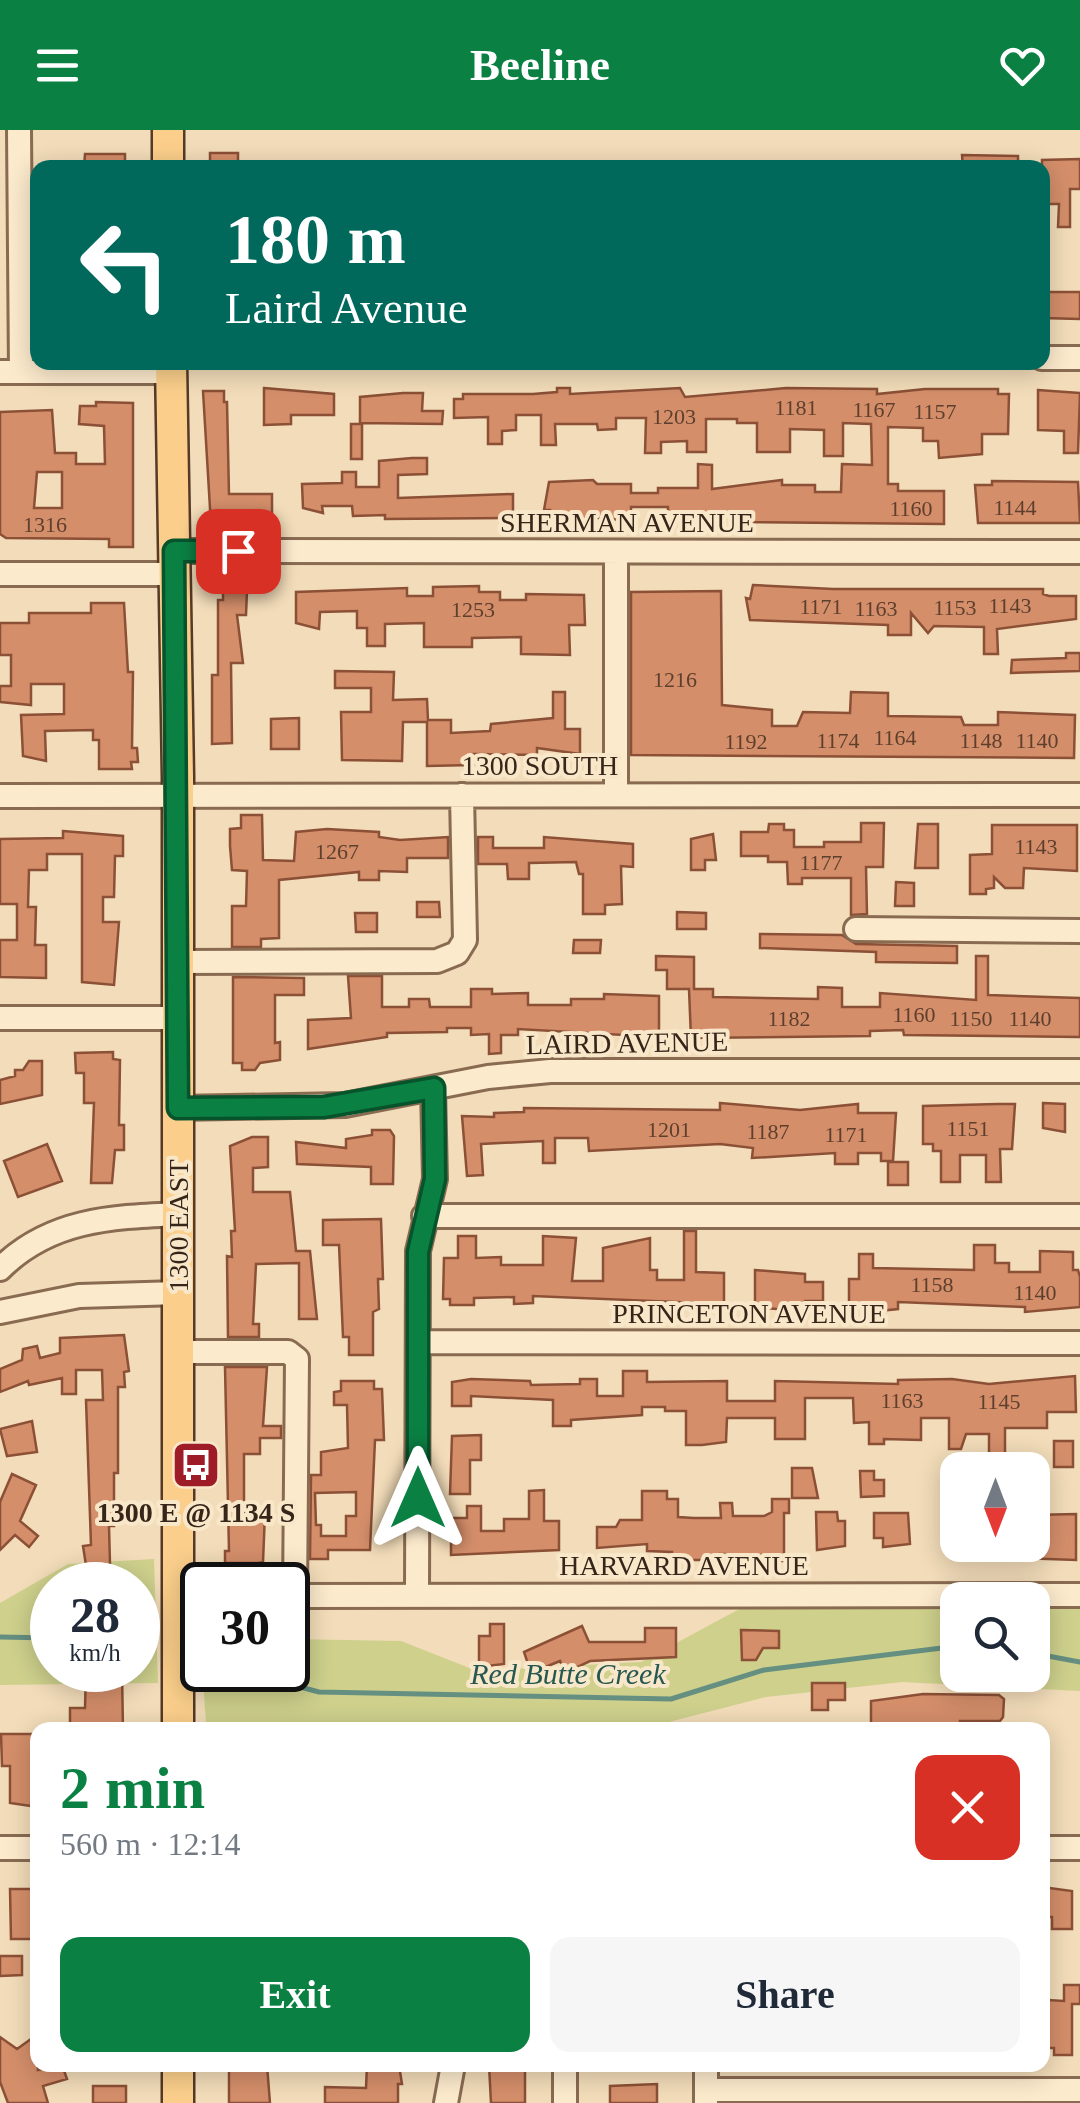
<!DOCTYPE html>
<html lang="en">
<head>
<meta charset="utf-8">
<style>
  :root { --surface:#fff; --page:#f6f6f7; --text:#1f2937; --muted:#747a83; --accent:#0b8043 }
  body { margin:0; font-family:"Times New Roman",serif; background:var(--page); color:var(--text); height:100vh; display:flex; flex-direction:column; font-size:38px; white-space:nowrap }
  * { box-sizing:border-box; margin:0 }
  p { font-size:32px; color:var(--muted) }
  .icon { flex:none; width:55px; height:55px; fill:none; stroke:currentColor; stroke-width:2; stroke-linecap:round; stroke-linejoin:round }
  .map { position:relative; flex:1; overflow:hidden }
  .panel { position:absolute; left:30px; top:1592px; width:1020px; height:350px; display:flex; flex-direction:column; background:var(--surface); border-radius:20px; box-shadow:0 5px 25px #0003 }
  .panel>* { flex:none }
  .banner { position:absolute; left:30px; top:30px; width:1020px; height:210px; border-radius:20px; box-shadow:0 5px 25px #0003; background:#00695c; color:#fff; overflow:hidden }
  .needle { width:65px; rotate:180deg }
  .fabs { position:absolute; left:940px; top:1322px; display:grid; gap:20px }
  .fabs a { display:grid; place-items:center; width:110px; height:110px; border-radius:20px; background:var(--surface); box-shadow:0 5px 25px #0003; font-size:50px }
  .speed { position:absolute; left:30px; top:1432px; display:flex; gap:20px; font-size:50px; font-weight:700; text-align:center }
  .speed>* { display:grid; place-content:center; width:130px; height:130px; border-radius:50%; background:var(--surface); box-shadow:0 5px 25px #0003; line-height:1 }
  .speed small { font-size:25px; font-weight:400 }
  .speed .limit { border:5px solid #111; border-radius:15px; background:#fff; color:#111 }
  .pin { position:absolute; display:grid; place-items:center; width:85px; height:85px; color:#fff; margin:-42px; border-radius:20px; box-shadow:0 5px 15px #0006 }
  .me { position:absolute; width:110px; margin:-55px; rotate:0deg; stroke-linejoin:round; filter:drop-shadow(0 0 8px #0008) }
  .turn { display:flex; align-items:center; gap:35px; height:210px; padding:0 30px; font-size:45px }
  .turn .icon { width:130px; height:130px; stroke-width:2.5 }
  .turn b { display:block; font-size:70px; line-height:85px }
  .round { display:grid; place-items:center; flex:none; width:105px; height:105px; border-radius:20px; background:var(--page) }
  .head { display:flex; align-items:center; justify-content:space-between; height:170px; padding:0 30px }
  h1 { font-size:60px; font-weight:700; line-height:75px; color:var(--accent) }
  .cta { display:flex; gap:20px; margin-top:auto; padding:20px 30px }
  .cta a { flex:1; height:115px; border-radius:20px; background:var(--accent); color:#fff; font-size:40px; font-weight:700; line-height:115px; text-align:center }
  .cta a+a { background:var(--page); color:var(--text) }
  header { display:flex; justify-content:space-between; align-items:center; height:130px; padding:0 30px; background:var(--accent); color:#fff; font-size:45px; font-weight:700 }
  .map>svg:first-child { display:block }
  .green { fill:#ced08c; fill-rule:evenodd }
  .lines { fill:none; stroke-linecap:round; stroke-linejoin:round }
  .stream { stroke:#658f81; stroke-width:5 }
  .building { fill:#d48e6a; stroke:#8b5036; stroke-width:2.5; fill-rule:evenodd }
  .minor-casing { stroke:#896b52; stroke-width:28 }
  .major-casing { stroke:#563927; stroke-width:35 }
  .minor { stroke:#fceacc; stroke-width:22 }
  .major { stroke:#fbcf8b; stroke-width:30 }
  .route-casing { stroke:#07532c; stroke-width:25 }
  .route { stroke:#0b8043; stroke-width:18 }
  .labels { text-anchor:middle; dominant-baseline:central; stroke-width:8; stroke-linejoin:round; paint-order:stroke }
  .number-label { font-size:22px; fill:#5e3f2d }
  .street-label { font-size:28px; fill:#362519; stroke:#f9e7c9 }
  .poi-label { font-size:28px; font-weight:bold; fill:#362519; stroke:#f9e7c9 }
  .water-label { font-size:30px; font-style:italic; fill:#265851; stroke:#f9e7c9 }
</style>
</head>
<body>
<header><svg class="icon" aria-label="menu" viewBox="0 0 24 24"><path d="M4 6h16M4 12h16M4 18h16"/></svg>Beeline<svg class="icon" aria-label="heart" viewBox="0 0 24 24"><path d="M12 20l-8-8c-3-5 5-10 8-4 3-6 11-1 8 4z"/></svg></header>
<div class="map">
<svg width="1080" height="1973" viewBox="0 0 1080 1973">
  <rect width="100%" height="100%" fill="#f2dcb9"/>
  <path class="green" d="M154,1429l4,124 -158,2v-82l68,-39zM52,1455h86v85h-86z
    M745,1476h212l1,69h74l1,-69h47v85l-178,-9 -136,15 -128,33h-349l-83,-7 -6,-86 2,33h86v-31l113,2 76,30 164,-9z"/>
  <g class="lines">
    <path class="stream" d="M0,1507l52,1
      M138,1511h7
      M1032,1523l48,9
      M237,1540l82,22 352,7 93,-29 194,-24"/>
  </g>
  <path class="building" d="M210,23h28v15h-28z
    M85,24h40v14h-41z
    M962,25l56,1v12h-55z
    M1080,29v30h-10v38h-12l1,-23h-12v-15h-5v-29z
    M1042,162h38v27l-38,-1z
    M264,258l70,6v21h-43v9l-27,1z
    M557,258h13v6l110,-6 5,9 101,-9 91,1v5l48,-5h73v5h11l-1,40h-26v20l-43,4 -1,-17h-15v-13l-35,-1v57h10v7h46v33l-208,-2v-7h-68v-8h-37v16l-22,-5h-59v-8h-6l5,-28 44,-2 4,4h34v9h27v-5h40v-24l14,1v24l70,-9v5h33v7h26l1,-28 30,1 -1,-41 -28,-1v33h-19v-26l-34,-1v23h-33v-29h-20v-4h-31v33h-19v-11l-26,1v11h-16l1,-35h-30v11l-18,1 -1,-6h-42l1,21h-15v-30h-25v15l-14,1v13h-14v-27l-34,1v-19h9v-5h70l24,-2z
    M1038,260l42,3 -2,60h-14v-22l-26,-1z
    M203,261h21v11h3l2,92h43v22l-42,-3 -3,11 -16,1z
    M403,263h20l-1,18h21l-1,13 -82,-1v-26z
    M96,272l37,1v144h-24v-8l-103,-1 -6,-4v-122l52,-2 3,43h21v11h29l-1,-38 -25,-2 1,-18h16zM37,342h25v36h-28z
    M351,294h11v35h-11z
    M412,328h15v16l-29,1v23l115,-4v24l-128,1v-4l-32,1 -1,-10h-30l1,7 -20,-5 -1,-24 40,-1v-11h14v15h23v-26z
    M992,351l86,1 2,41h-102l-3,-38h17z
    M223,448l30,1v12h-6l-1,24h-9l6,48h-12l1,80 -20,1v-69h6v-75h5z
    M753,455l80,4h210v5l6,2h27v23l-79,10 1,25h-14v-27l-50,-1 -6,7 -17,-20v22h-23v-10l-138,-5 -4,-22 4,1z
    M479,456v6h21v8h26v-6l58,1 1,30h-16l1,30 -49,-1v-17l-49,1v9h-48v-24l-39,1v22h-18v-18h-10v-17l-37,1 -1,17 -23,-6v-31l111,-4v8h26v-9z
    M721,461l1,114 50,5v16h25l6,-14 47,1 1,-21 37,1v23l73,1 3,8h34v-13l77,3 -1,43 -443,-3v-163z
    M91,473h33l4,69h5l-1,76h5l1,14h-7l1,7h-33v-29h-6v-10l-48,1 1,30 -23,-5 -2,-41 43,-1v-30h-33v21l-31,-3v-16h11v-31h-11v-32h29v-10h62z
    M1066,523h14v18l-69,2 1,-13 54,-2z
    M335,541l59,1 -1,28 34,-1 1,21h23v13l39,-2 1,-7 62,-6v-26h12v37h15v25l-43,-6v7l-64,-1v11l-46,1v-44h-24l-1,39 -60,-1 -1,-48h30v-24h-36z
    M299,588v31h-28v-30z
    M241,685h21l1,45 31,1 2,-29 31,-3 52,3v5l21,3 48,-3v21h-41v14l-28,-1v9h-20v-8l-80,8v58l-18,1v8h-29v-41h14l1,-35 -15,-1 -2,-24v-17l11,-1z
    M861,693h23l-1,44h-17l1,47 -16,1v-37h-49v6h-14l-1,-22h-19v-6h-27v-24h27l1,-8h15v6h10v17h30v-5h37z
    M918,694h20v44h-23z
    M992,695h85v46l-53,-3 -1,20h-18l-11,-11v11l-8,1v5h-16v-39l22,-1z
    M63,701l60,5v20h-8l-1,41h-11v25h16l-5,63 -32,-3v-128h-35v16h-18l-1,37h8l-1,38h11v33l-46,-1v-37h17v-36h-17v-65l63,-1z
    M713,704l3,26h-11v10h-14v-31z
    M478,707h15v11h51v-11l89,7v23l-12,-1 1,38 -17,1v9h-22v-40h-4l-3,-12 -47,1v16h-21l-1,-15h-29z
    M896,752l18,1v23h-19z
    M417,772h22l1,15h-23z
    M677,782l29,1v16h-29z
    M355,783h22v19h-21z
    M760,804l82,1 14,9 101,2v17l-81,-1v-10l-116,-4z
    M574,810h27l-1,13h-27z
    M656,826l38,1v32h19v8l105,2v-12l24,1v19h38v-14l96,7v-44h12v39l92,3v39l-176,-2 -1,-5 -33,1v5l-179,2 -2,-49h-22v-19h-11z
    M348,846h34v31h27v-8h20l1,8h41v-18h21v5l36,-1v12h43v-6h33v-5l55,2v41l-141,-8v6h-17v18l-12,1v-20l-18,1v-7h-24v4l-60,1v4l-79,12v-29l43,-2z
    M233,847l71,1v17h-29v48l5,-1v18l-20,3 -5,7h-13v-7h-9z
    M113,922v7l7,1 -1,65h5v25h-9l-3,33h-21l3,-80h-10v-30h-8l-1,-20z
    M29,931h13v34l-42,9v-24l15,-4v-6h8z
    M720,973l80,7 58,-6v9h38l-3,48h-12v-8h-23v11h-23v-11l-83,5 1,-10 -33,-4 -131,7 -1,-13h-33v25h-12v-22l-62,3 2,31 -16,1 -5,-60 32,1v-4l30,-1v-4l196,2z
    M1043,973l22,1v28l-22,-4z
    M997,974h18l-3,45h-12l1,33h-15v-27h-26v27h-19v-31h-8v-7h-10v-38z
    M372,1000h18l4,6 -1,48h-22v-17l-74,-3 -1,-22 50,6v-9l26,-4z
    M252,1007h16v30l-15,1v24h37l6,59h14l7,68h-18v-56l-43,1 -3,60h6v13h-31l-1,-81 5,1 -1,-26h4l-5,-85z
    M47,1014l15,37 -44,16 -14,-36z
    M888,1032h20v23h-20z
    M381,1089l2,60h-5l1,30 -6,3v43h-24v-18h-6l-4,-92h-16v-25z
    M684,1101h12v41l28,1v31l-191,-8v7l-19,1v-7l-40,1v7h-24v-6h-7l1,-41h14v-22h18v22l25,-1v8h42v-29l33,2 -4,43h31v-33l47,-10v32h7v10h27z
    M974,1115h21v18h14v9h31v-21l33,1v18h5l2,7v30l-55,5v-5l-127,-5v7l-19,2 -30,-6v-26h10v-25h14v14l101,2z
    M755,1140l50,4v8h18v19h-18l-6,10 -44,-4z
    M124,1205l5,36 -5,1 1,15h-7v86h-4v53h-5l1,38 -3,13 -19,1 -5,-32 8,-1 -5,-145h17l-1,-30h-26v24h-14v-16l-33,7 -1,-4 -28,11v-23l22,-9 1,-11 14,-3 3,12 20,-5v-15z
    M225,1237h42l-4,59h18v12h-21v16h-16v59h21l-2,49 -5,1h-33v-12h4z
    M623,1241h24v11l80,-1v20h48v-20l123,3v-4l54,-1 37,5 86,-8 1,36h-29v16h-42v28l-16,-3v-19h-23l-5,15h-12v-31h-28v22l-37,-1v5h-15v-22l-15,1 -1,-25h-48v41h-30v-21h-48l-1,24 -24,3h-16v-34h-21v-4h-23v8l-71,5v6h-18v-26l-82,-4v10h-19v-24l19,-3 59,2 1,4 49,-1v-5h17v17h26z
    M341,1251h33v8h8l2,51h-9l-5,110h-42v9h-18l1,-84h10v-23l27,-4 -1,-43h-13v-13l7,-1zM356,1362v24h-10v20h-25v-11h-5l-1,-32z
    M32,1291l5,31 -30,4 -7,-27z
    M481,1305v25h-11v34h-20l2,-58z
    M1054,1311h19v26h-19z
    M792,1338h20l6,30h-26z
    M860,1341h14v9h10v16l-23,1z
    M12,1344l24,11 -16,36 18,15 -9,11 -14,-12 -15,15v-48z
    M544,1360v31h15v29l-108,5v-37h16v-12h14v25h23v-12h25v-28z
    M642,1361h25v8h11v18l16,1h27l-1,-15h12l1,13h31l8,-4v-13h17v14h-5v48h-22v-6l-42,-1v6h-48v-8l-25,-1v-7l-50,4v-21h19l4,-7h22z
    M816,1382h21l1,9h7v25l-28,4z
    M874,1383h34l2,31 -27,3v-9h-9z
    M1076,1384v46l-57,-2v-13h13v-30z
    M490,1494h14v40l-25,3v-31h11z
    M582,1496l7,16h56v-14h31v29l-86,4 -25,12 -5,-12 -29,12 -7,-21z
    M741,1500l38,1v17h-16l-7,12h-14z
    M86,1540l36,2 1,58h-42l-11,-5v-17h15z
    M812,1553h33v17h-17v10h-16z
    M923,1564l76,1 5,4 -1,18 -3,4h-40v9h-89v-29z
    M1,1604h33l-3,72 -21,-3v-37h-8z
    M1042,1757l30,4v38h-20v-12h-10z
    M10,1759h28v50h-27z
    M0,1826h22v19l-22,1z
    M1064,1855h16v19h-8v51h-18v-7h-7l1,-48 16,1z
    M38,1904v36l24,-5 5,14 -24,7 5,17h-40l-8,-21v-45l17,12z
    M229,1935h38l3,38h-41z
    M367,1935h32l3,19h-4v19h-73v-16l41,1z
    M489,1935h36v38h-34z
    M657,1954v19h-47v-17z
    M93,1956h33v17h-33z"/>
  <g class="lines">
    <g class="minor-casing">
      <path id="minor" d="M19,0l2,242
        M1042,228h38
        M0,242h171
        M174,421l906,1
        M616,422v243
        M0,444h174
        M0,666l1080,-1
        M856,799l224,2
        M178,832l259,-1 20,-8 8,-13 -3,-145
        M0,888h178
        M178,978l167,-3 143,-28 62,-6h530
        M424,1086h656
        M0,1139c50,-50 112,-52 178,-55
        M0,1182l79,-16 99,-3
        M418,1212l662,1
        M178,1222h110l9,7 -2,237
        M288,1466l792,-1
        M417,1466l1,-345 17,-72 -2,-91
        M0,1718h38
        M1042,1718h38
        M706,1960h374
        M446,1973l7,-38
        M565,1973v-38
        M706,1973v-38"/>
    </g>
    <g class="major-casing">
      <path id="major" d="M168,0v38
        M171,232l7,415v953
        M178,1935v38"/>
    </g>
    <use href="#minor" class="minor"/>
    <use href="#major" class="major"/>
  </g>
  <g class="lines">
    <g class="route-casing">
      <path id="route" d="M238,421h-64l4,557 146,-1 110,-19 1,91 -17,73v246"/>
    </g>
    <use href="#route" class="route"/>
  </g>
  <defs>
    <g id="bus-square" transform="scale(2.5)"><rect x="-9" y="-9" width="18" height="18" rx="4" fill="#9e1c28" stroke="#f9e7c9"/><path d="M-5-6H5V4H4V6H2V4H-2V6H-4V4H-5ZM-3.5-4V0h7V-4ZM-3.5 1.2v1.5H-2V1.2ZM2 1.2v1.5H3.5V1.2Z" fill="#fff"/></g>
  </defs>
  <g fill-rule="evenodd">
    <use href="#bus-square" x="196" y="1335"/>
  </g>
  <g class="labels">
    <g class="number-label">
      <text x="796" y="277">1181</text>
      <text x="874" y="279">1167</text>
      <text x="935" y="281">1157</text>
      <text x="674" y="286">1203</text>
      <text x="1015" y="377">1144</text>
      <text x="911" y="378">1160</text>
      <text x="45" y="394">1316</text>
      <text x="1010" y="475">1143</text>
      <text x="821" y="476">1171</text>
      <text x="955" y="477">1153</text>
      <text x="876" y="478">1163</text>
      <text x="473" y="479">1253</text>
      <text x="675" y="549">1216</text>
      <text x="895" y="607">1164</text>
      <text x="838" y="610">1174</text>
      <text x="981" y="610">1148</text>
      <text x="1037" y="610">1140</text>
      <text x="746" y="611">1192</text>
      <text x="1036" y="716">1143</text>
      <text x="337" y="721">1267</text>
      <text x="821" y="732">1177</text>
      <text x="914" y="884">1160</text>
      <text x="789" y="888">1182</text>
      <text x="971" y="888">1150</text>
      <text x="1030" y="888">1140</text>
      <text x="968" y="998">1151</text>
      <text x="669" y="999">1201</text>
      <text x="768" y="1001">1187</text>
      <text x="846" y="1004">1171</text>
      <text x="932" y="1154">1158</text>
      <text x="1035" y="1162">1140</text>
      <text x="902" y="1270">1163</text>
      <text x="999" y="1271">1145</text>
    </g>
    <g class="street-label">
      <text x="627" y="392">SHERMAN AVENUE</text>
      <text x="540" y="635">1300 SOUTH</text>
      <text transform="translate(627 913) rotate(-1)">LAIRD AVENUE</text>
      <text transform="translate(178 1096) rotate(-90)">1300 EAST</text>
      <text x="749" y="1183">PRINCETON AVENUE</text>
      <text x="684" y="1435">HARVARD AVENUE</text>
    </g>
    <g class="poi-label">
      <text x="196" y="1382">1300 E @ 1134 S</text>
    </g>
    <g class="water-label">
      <text x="568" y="1543">Red Butte Creek</text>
    </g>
  </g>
</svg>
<div class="fabs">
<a><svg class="needle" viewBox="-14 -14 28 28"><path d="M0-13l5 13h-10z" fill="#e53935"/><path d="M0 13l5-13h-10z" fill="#747a83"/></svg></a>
<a><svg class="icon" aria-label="search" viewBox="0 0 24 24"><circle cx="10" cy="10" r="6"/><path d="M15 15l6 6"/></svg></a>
</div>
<div class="speed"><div>28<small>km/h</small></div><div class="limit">30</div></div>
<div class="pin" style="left:238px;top:421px;background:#d93025"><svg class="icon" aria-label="arrive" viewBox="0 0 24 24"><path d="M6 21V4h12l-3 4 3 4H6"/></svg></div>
<svg class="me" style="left:418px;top:1368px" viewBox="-20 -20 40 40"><path d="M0-17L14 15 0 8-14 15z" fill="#0b8043" stroke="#fff" stroke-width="4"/></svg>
<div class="banner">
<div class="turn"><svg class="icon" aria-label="left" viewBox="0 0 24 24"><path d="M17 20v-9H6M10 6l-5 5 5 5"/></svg><div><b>180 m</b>Laird Avenue</div></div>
</div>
<section class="panel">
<div class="head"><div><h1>2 min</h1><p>560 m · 12:14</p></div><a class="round" style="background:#d93025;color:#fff"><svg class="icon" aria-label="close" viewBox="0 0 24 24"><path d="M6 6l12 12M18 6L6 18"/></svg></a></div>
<div class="cta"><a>Exit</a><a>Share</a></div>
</section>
</div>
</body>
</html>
